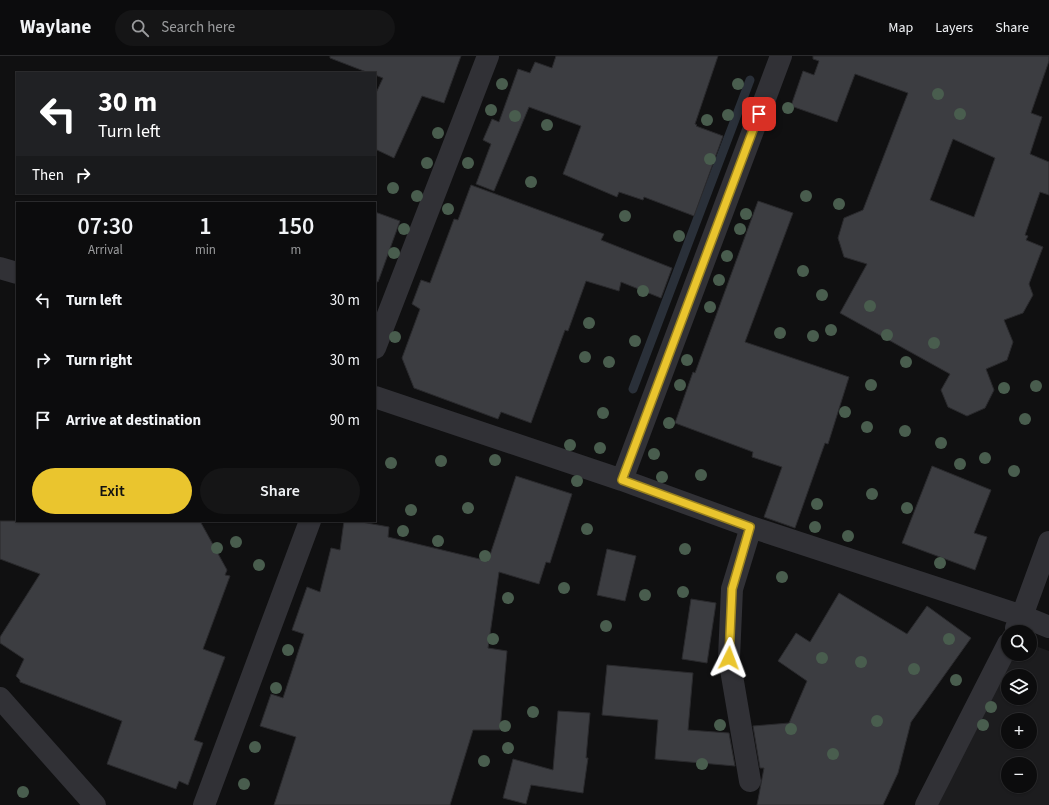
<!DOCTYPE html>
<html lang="en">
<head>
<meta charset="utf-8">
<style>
  :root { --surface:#0c0c0d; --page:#151516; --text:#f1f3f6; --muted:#9a9b9d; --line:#2c2c2e; --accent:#eac52e }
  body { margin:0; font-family:"Source Sans 3",sans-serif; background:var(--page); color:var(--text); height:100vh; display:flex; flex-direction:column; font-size:15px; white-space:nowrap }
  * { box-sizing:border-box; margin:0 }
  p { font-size:13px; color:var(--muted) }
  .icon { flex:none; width:22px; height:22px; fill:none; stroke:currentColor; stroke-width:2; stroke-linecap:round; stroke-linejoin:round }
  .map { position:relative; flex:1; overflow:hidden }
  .panel { position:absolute; left:16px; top:146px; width:360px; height:320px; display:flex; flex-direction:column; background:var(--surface); border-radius:0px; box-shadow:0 1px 3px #0004,0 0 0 1px var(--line) }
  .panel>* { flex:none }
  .banner { position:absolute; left:16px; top:16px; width:360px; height:122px; border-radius:0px; box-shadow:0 1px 3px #0004,0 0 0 1px var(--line); background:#202124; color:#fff; overflow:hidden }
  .buttons { position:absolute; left:1001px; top:569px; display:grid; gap:8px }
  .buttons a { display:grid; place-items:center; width:36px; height:36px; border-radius:50%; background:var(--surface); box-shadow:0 1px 3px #0004,0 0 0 1px var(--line); font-size:20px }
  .pin { position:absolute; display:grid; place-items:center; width:34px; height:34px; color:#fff; margin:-17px; border-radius:8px; box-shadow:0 2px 6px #0006 }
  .me { position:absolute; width:44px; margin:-22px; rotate:3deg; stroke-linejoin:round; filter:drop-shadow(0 0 3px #0008) }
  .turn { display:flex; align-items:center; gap:14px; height:84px; padding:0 16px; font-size:18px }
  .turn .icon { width:52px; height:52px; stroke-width:2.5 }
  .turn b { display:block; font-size:28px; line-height:34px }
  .then { display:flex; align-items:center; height:38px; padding:0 16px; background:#0003; gap:8px; font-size:15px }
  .eta { display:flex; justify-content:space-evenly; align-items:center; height:68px; text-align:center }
  .eta b { font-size:24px; font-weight:600; line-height:28px }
  .cta { display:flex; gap:8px; margin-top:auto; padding:8px 16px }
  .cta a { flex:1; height:46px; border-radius:24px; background:var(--accent); color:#111; font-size:16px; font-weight:600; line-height:46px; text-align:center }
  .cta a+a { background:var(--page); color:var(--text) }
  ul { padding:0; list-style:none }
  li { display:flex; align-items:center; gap:12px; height:60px; padding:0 16px }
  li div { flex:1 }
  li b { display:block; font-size:15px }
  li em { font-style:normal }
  header { display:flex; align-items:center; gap:24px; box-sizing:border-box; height:56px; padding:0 20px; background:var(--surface); border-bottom:1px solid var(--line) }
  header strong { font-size:19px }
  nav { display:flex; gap:22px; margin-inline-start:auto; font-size:14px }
  .search { width:280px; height:36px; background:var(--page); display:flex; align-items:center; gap:10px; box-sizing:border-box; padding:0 14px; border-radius:22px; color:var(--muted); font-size:15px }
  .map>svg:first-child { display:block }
  .built { fill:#1c1c1e; fill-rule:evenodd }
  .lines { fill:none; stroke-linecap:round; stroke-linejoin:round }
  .stream { stroke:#2a3039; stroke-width:9 }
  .building { fill:#3c3d41; stroke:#2a2a2d; fill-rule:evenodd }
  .minor { stroke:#313136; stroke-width:22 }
  .tree { fill:#495d4e }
  .route-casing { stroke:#98801e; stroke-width:10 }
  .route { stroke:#eac52e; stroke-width:7 }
</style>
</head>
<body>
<header>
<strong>Waylane</strong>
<div class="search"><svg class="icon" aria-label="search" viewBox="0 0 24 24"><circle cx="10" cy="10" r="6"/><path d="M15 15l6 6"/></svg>Search here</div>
<nav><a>Map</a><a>Layers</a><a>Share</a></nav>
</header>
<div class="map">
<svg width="1049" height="749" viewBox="0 0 1049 749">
  <rect width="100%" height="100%" fill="#101011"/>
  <path class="built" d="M1030,588l19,7v154h-111l70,-151h22zM1008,620h22v22h-22zM1008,664h22v22h-22zM1008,708h22v22h-22z"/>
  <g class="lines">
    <path class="stream" d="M633,333l117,-309"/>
  </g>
  <path class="building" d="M330,0h131l-17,47 -22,-7 -28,62 -19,-9v-54l8,-17 -8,-3v-2h-6l-39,-15z
    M556,0h162l-23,68 2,1 -1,1 27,10 -29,80 -50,-19 -1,3 -24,-8 -2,5 -54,-23 18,-48 -52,-19 -35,84 -18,-7 15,-40 -8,-4 9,-21 7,3 19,-53 12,4 5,-11 17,6z
    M813,0h236v5l-18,52 11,4 -12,37 19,8v33l-9,-3 -15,43 3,1 -2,4 17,7 -14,37 4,11 -10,18 -19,7 9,22 -6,18 -21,9 8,21 -9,18 -18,8 -19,-9 -7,-17 9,-16 -110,-61 27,-49 -23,-7 -6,-19 6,-20 19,-8 45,-117 -53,-19 -18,48 -46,-16 12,-35 11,4 5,-14 -6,-2zM953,83l42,19 -21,59 -44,-17z
    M471,129l133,49 -3,6 71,28 -11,30 -40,-16 -2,9 -33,-10 -18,50 -3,-1 -34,93 -30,-11 -3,7 -84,-31 -12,-30 18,-49 -8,-5 9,-24 9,3 24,-64 4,1z
    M758,145l35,12 -48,129 104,35 -21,67 -3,-1 -30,85 -31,-11 18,-50 -30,-10 1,-5 -78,-29 18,-51 2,1z
    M375,156l25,9 -22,61 -3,-1z
    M932,410l59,24 -17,43 13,4 -12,33 -73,-27z
    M516,420l56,18 -22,69 -4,-1 -7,22 -40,-12 -11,76 19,3 -7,79h-27l-23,75h-176l22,-68 -36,-11 11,-32 12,4 21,-64 -12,-4 15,-43 13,5 11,-44 9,2 4,-29h12l33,6 -1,10 100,24z
    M0,465h200l27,49 -2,5 5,1 -27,73 22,8 -31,83 9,3 -15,42 -9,-4 -3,8 -69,-25 15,-43 -102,-39v-2l-4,-4 8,-17 -24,-16v-6l40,-63 -40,-15z
    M607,493l29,7 -11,45 -28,-6z
    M839,537l68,41 20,-28 44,32 -60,84 -13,51 -15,32h-126l7,-37h-4l-7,-42 36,-3 18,-42 -29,-20 18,-28 14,9z
    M691,543l25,4 -9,60 -25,-4z
    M607,609l86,8 -5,57 41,3 6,33 -80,-7 3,-39 -56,-5z
    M558,655l32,2 -4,45h2l-5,35 -52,-8 -5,19 -23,-6 10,-39 40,11z"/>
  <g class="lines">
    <path class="minor" d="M0,212l17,5
      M375,292l113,-292
      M375,341l247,83 129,47 271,89 27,11
      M622,424l159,-424
      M1016,572l6,-12 27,-74
      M0,642l95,107
      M750,725l-21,-123 3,-69 19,-62
      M204,749l106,-284
      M926,749l82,-161"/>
  </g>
  <g class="tree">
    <circle cx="502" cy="28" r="6"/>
    <circle cx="738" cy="28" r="6"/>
    <circle cx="938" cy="38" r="6"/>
    <circle cx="788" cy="52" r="6"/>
    <circle cx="491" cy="54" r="6"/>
    <circle cx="960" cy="58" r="6"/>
    <circle cx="728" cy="59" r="6"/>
    <circle cx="515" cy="60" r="6"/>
    <circle cx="707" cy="64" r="6"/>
    <circle cx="547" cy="69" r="6"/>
    <circle cx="438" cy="77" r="6"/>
    <circle cx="710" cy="103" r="6"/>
    <circle cx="427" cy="107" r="6"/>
    <circle cx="468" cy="107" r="6"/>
    <circle cx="531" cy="126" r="6"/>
    <circle cx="393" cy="132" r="6"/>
    <circle cx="417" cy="140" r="6"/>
    <circle cx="806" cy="140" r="6"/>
    <circle cx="839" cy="148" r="6"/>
    <circle cx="448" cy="153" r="6"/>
    <circle cx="746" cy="158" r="6"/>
    <circle cx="625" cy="160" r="6"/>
    <circle cx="404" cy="173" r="6"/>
    <circle cx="740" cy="173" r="6"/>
    <circle cx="679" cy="180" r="6"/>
    <circle cx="394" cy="197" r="6"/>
    <circle cx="727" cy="200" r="6"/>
    <circle cx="803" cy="215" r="6"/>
    <circle cx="719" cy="224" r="6"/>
    <circle cx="643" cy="235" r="6"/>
    <circle cx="822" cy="239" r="6"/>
    <circle cx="870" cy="250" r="6"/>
    <circle cx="710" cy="251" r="6"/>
    <circle cx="589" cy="267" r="6"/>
    <circle cx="831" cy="274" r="6"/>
    <circle cx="780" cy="277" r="6"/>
    <circle cx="887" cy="279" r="6"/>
    <circle cx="813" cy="280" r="6"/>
    <circle cx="395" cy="281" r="6"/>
    <circle cx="635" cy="285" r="6"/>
    <circle cx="934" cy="287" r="6"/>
    <circle cx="585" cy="301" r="6"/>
    <circle cx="687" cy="304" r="6"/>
    <circle cx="609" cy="306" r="6"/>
    <circle cx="906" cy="306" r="6"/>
    <circle cx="680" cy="329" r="6"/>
    <circle cx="871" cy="329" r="6"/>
    <circle cx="1036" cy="330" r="6"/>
    <circle cx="1004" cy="332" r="6"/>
    <circle cx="845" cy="356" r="6"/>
    <circle cx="603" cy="357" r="6"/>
    <circle cx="1025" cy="363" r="6"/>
    <circle cx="669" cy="367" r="6"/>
    <circle cx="867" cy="371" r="6"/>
    <circle cx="905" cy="375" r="6"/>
    <circle cx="941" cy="387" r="6"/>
    <circle cx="570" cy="389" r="6"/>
    <circle cx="600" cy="392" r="6"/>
    <circle cx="654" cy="398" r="6"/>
    <circle cx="985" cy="402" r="6"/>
    <circle cx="495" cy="404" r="6"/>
    <circle cx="441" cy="405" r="6"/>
    <circle cx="391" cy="407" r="6"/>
    <circle cx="960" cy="408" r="6"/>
    <circle cx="1014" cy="415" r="6"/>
    <circle cx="701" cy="419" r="6"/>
    <circle cx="662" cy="421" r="6"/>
    <circle cx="577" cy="425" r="6"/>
    <circle cx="872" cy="438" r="6"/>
    <circle cx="817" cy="448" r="6"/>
    <circle cx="468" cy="452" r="6"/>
    <circle cx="907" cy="452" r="6"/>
    <circle cx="411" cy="454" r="6"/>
    <circle cx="815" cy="471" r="6"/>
    <circle cx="587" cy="473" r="6"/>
    <circle cx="403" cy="475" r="6"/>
    <circle cx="848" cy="480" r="6"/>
    <circle cx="438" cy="485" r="6"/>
    <circle cx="236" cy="486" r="6"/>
    <circle cx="217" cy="492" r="6"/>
    <circle cx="685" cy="493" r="6"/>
    <circle cx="485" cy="500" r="6"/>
    <circle cx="940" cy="507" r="6"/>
    <circle cx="259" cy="509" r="6"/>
    <circle cx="782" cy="521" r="6"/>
    <circle cx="564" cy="532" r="6"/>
    <circle cx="683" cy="536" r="6"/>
    <circle cx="645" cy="539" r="6"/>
    <circle cx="508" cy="542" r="6"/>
    <circle cx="606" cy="570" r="6"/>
    <circle cx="493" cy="583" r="6"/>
    <circle cx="949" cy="583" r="6"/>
    <circle cx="288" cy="594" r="6"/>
    <circle cx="822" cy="602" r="6"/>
    <circle cx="861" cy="606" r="6"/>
    <circle cx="914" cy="613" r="6"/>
    <circle cx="956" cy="624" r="6"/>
    <circle cx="276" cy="632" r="6"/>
    <circle cx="991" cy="651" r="6"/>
    <circle cx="533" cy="656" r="6"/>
    <circle cx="877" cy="665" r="6"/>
    <circle cx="720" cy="669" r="6"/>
    <circle cx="983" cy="669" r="6"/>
    <circle cx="505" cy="670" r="6"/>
    <circle cx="791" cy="673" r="6"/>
    <circle cx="255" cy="691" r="6"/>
    <circle cx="508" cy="692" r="6"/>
    <circle cx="833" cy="698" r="6"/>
    <circle cx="484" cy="705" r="6"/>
    <circle cx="702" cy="708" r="6"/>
    <circle cx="244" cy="728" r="6"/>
    <circle cx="23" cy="736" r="6"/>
  </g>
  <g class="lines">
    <g class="route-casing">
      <path id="route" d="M729,602l3,-69 18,-62 -128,-47 137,-366"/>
    </g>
    <use href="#route" class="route"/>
  </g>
</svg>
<div class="buttons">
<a><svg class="icon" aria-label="search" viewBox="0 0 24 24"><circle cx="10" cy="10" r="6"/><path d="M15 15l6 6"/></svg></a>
<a><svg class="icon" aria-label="layers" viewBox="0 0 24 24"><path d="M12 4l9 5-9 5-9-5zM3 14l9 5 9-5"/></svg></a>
<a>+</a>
<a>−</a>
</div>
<div class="pin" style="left:759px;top:58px;background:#d93025"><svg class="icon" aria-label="arrive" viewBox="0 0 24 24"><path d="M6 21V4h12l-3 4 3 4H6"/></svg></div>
<svg class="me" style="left:729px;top:602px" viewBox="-20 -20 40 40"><path d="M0-17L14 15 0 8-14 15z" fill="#eac52e" stroke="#fff" stroke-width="4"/></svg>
<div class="banner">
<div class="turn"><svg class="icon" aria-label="left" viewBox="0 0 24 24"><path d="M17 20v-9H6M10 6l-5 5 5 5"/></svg><div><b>30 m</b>Turn left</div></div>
<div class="then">Then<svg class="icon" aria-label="right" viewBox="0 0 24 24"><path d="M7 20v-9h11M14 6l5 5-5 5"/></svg></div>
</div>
<section class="panel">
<div class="eta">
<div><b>07:30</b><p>Arrival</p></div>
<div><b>1</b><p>min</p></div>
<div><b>150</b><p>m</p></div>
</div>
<ul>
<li><svg class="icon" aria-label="left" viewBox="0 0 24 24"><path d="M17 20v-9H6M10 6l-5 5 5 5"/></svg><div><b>Turn left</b></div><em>30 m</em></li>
<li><svg class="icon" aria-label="right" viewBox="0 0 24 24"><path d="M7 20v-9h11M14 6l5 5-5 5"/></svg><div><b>Turn right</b></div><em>30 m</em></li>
<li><svg class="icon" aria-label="arrive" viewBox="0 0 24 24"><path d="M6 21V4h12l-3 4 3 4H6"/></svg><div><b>Arrive at destination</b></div><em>90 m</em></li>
</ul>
<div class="cta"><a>Exit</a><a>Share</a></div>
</section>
</div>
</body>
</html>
